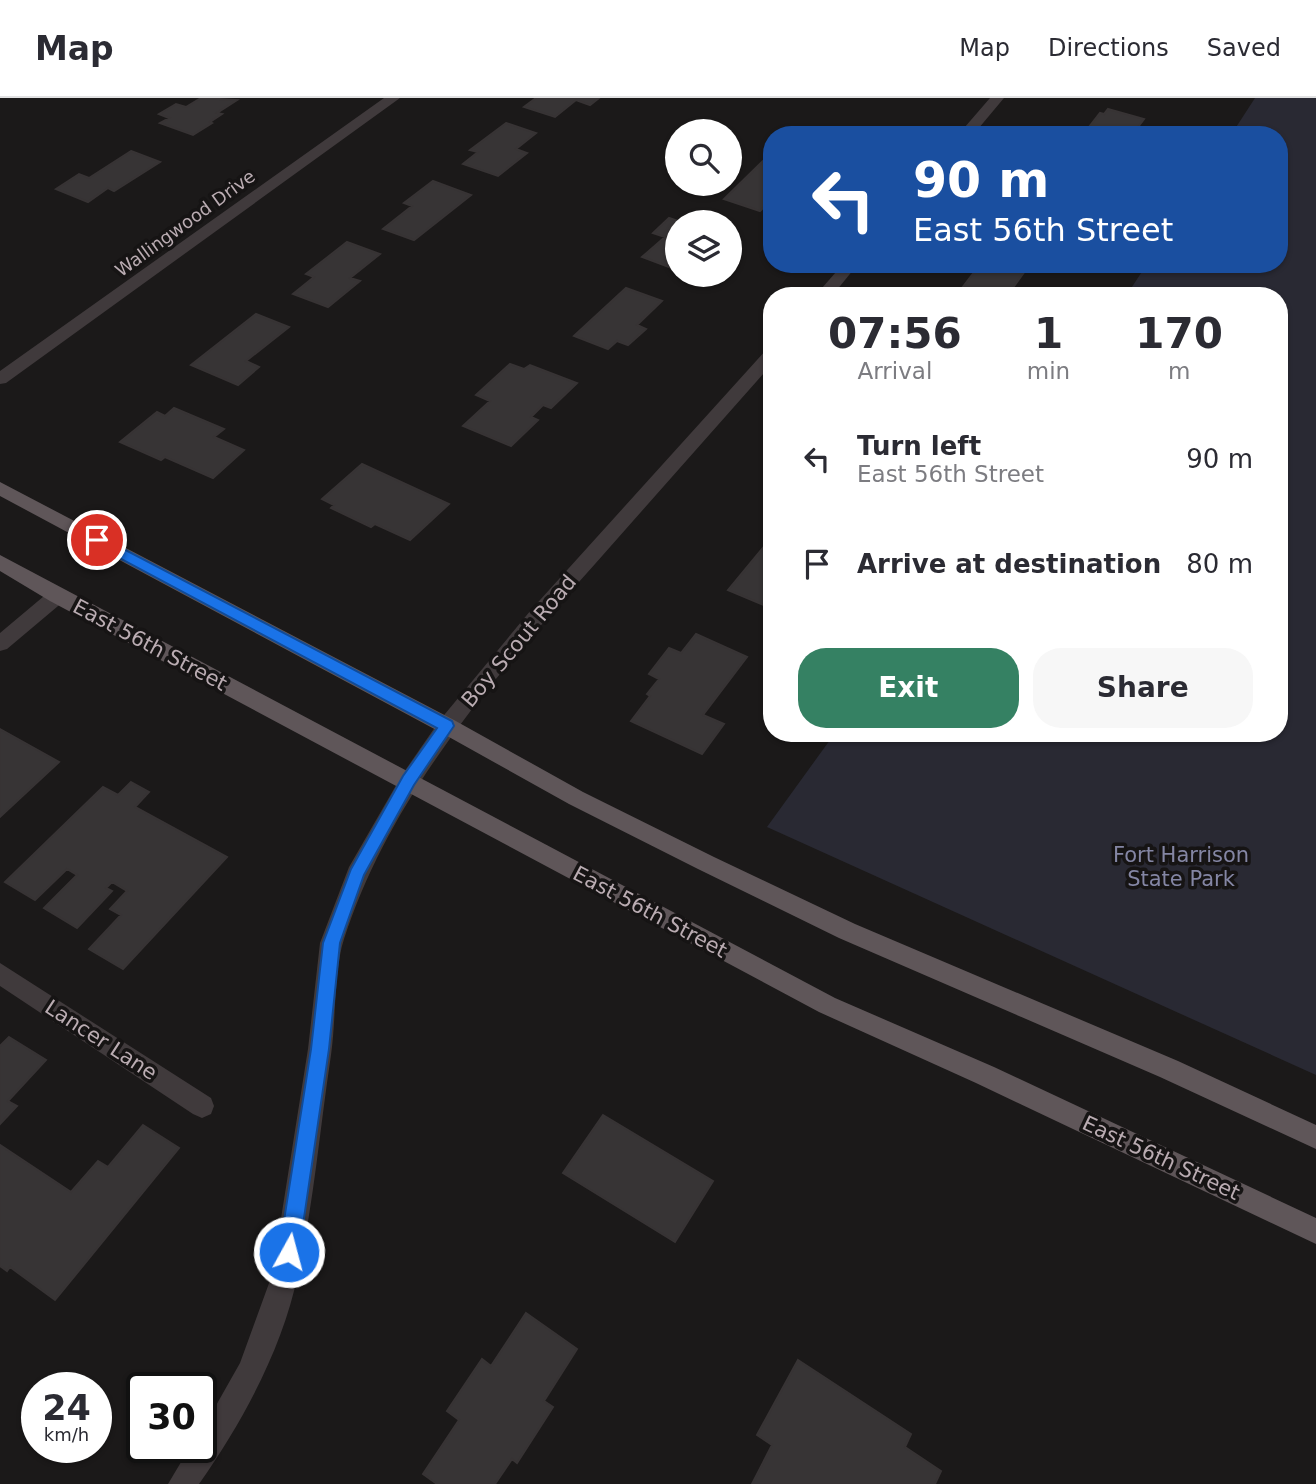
<!DOCTYPE html>
<html lang="en">
<head>
<meta charset="utf-8">
<style>
  :root { --surface:#fff; --page:#f7f7f7; --text:#2b2b33; --muted:#7c7c81; --line:#e1e1e2; --accent:#358163 }
  body { margin:0; font-family:"DejaVu Sans",sans-serif; background:var(--page); color:var(--text); height:100vh; display:flex; flex-direction:column; font-size:26px; white-space:nowrap }
  * { box-sizing:border-box; margin:0 }
  p { font-size:23px; color:var(--muted) }
  .icon { flex:none; width:38px; height:38px; fill:none; stroke:currentColor; stroke-width:2; stroke-linecap:round; stroke-linejoin:round }
  .map { position:relative; flex:1; overflow:hidden }
  .sheet { position:absolute; left:763px; top:189px; width:525px; height:455px; display:flex; flex-direction:column; background:var(--surface); border-radius:28px; box-shadow:0 2px 5px #0004 }
  .sheet>* { flex:none }
  .banner { position:absolute; left:763px; top:28px; width:525px; height:147px; border-radius:28px; box-shadow:0 2px 5px #0004; background:#1a4fa0; color:#fff; overflow:hidden }
  .controls { position:absolute; left:665px; top:21px; display:grid; gap:14px }
  .controls a { display:grid; place-items:center; width:77px; height:77px; border-radius:50%; background:var(--surface); box-shadow:0 2px 5px #0004; font-size:35px }
  .speed { position:absolute; left:21px; top:1274px; display:flex; gap:14px; font-size:35px; font-weight:700; text-align:center }
  .speed>* { display:grid; place-content:center; width:91px; height:91px; border-radius:50%; background:var(--surface); box-shadow:0 2px 5px #0004; line-height:1 }
  .speed small { font-size:18px; font-weight:400 }
  .speed .limit { border:4px solid #111; border-radius:10px; background:#fff; color:#111 }
  .pin { position:absolute; display:grid; place-items:center; width:60px; height:60px; color:#fff; margin:-30px; border:4px solid #fff; border-radius:50%; box-shadow:0 2px 7px #0007 }
  .me { position:absolute; width:77px; margin:-38px; rotate:7deg; stroke-linejoin:round; filter:drop-shadow(0 0 5px #0008) }
  .turn { display:flex; align-items:center; gap:24px; height:147px; padding:0 35px; font-size:32px }
  .turn .icon { width:91px; height:91px; stroke-width:2.5 }
  .turn b { display:block; font-size:49px; line-height:60px }
  .eta { display:flex; justify-content:space-evenly; align-items:center; height:119px; text-align:center }
  .eta b { font-size:42px; font-weight:600; line-height:49px }
  .action { display:flex; gap:14px; margin-top:auto; padding:14px 35px }
  .action a { flex:1; height:80px; border-radius:28px; background:var(--accent); color:#fff; font-size:28px; font-weight:600; line-height:80px; text-align:center }
  .action a+a { background:var(--page); color:var(--text) }
  ul { padding:0; list-style:none }
  li { display:flex; align-items:center; gap:21px; height:105px; padding:0 35px }
  li div { flex:1 }
  li b { display:block; font-size:26px }
  li em { font-style:normal }
  header { display:flex; align-items:center; gap:42px; box-sizing:border-box; height:98px; padding:0 35px; background:var(--surface); border-bottom:2px solid var(--line) }
  header strong { font-size:33px }
  nav { display:flex; gap:38px; margin-inline-start:auto; font-size:24px }
  .map>svg:first-child { display:block }
  .green { fill:#292933 }
  .building { fill:#373435; stroke:#373334; stroke-width:2 }
  .lines { fill:none; stroke-linecap:round; stroke-linejoin:round }
  .minor { fill:#403a3c; fill-rule:evenodd }
  .major { fill:#5f5659; fill-rule:evenodd }
  .route { fill:#1a73e8; stroke:#114b97; stroke-width:2 }
  .labels { text-anchor:middle; dominant-baseline:central; stroke-width:7; stroke-linejoin:round; paint-order:stroke }
  .far-street-label { font-size:18px; fill:#baacb2; stroke:#161414 }
  .street-label { font-size:21px; fill:#baacb2; stroke:#161414 }
  .park-label { font-size:21px; fill:#8486a4; stroke:#161414 }
</style>
</head>
<body>
<header>
<strong>Map</strong>
<nav><a>Map</a><a>Directions</a><a>Saved</a></nav>
</header>
<div class="map">
<svg width="1316" height="1386" viewBox="0 0 1316 1386">
  <rect width="100%" height="100%" fill="#1b1919"/>
  <path class="green" d="M1255,0h61v977l-549,-248 68,-94h444v-437h-153l21,-32h132v-129h-48z"/>
  <path class="building" d="M201,0l36,2 -20,13 5,1 -12,8 2,1 -19,12 -33,-12 9,-5 -10,-4 17,-10 10,3z
    M536,0h63l-9,7 -14,-5 -21,17 -31,-10z
    M1108,11l36,10 -12,16h-50l3,-4 5,2 4,-5 -5,-1 11,-14 4,1z
    M506,25l30,10 -20,16 11,4 -29,23 -35,-12 15,-12 -8,-2z
    M131,53l29,11 -46,29 -6,-3 -20,14 -32,-13 23,-15 10,4z
    M763,63l9,3v35l-12,12 -36,-12z
    M433,83l38,14 -57,45 -31,-11 29,-23 -8,-3z
    M687,119l16,5h-26v48l-35,-13 23,-20 -12,-4 16,-15 12,4z
    M347,144l33,12 -30,24 10,3 -32,26 -35,-13 21,-17 -8,-3z
    M1030,166l-18,25 21,7h-63l-11,-4 19,-25 -5,-3z
    M626,190l36,13 -25,24 9,4 -18,16 -11,-4 -9,8 -34,-13z
    M256,216l33,13 -43,34 13,6 -21,18 -47,-20z
    M510,266l14,5 6,-4 47,18 -26,25 -8,-3 -12,12 7,3 -27,26 -48,-20 27,-25 -14,-6z
    M174,310l50,21 -10,8 30,13 -31,28 -48,-21 -4,3 -41,-18 37,-30 8,4z
    M362,366l87,40 -39,36 -35,-16 -4,3 -40,-19 3,-3 -12,-6z
    M772,439v70l-1,1 -43,-18z
    M696,536l51,23 -44,58 21,9 -22,30 -71,-33 19,-25 -3,-2 12,-15 -10,-5 20,-26 12,5z
    M0,631l59,33 -59,55z
    M131,684l18,10 -14,15 92,50 -104,112 -34,-20 32,-34 -11,-6 17,-18 -15,-9 -6,6 6,3 -35,37 -33,-20 33,-33 -10,-6 -32,31 -30,-18 98,-95 15,8z
    M9,939l37,23 -38,41 9,5 -17,18v-78z
    M603,1017l110,66 -38,61 -112,-69z
    M143,1027l36,23 -124,152 -45,-33 -3,4 -7,-5v-121l71,47 27,-31 10,6z
    M526,1215l51,36 -33,52 9,6 -36,56 -5,-4 -17,25h-58l-14,-10 36,-54 -12,-9 35,-52 9,7z
    M798,1262l113,74 -6,13 36,24 -6,13h-183l20,-39 -15,-10z"/>
  <g class="lines">
    <path class="minor" d="M384,0h16l-394,285 -6,1v-13z
      M990,0h14l-31,37h-15z
      M843,166h15l-26,32h-17z
      M772,251v15c-59,67 -118,133 -177,200 -100,112 -204,230 -251,375 -10,30 -8,82 -13,116 -11,72 -17,147 -33,219 -16,76 -55,147 -99,210h-31l22,-37h11v-15l39,-69 32,-88 36,-226 12,-106 29,-76 53,-92 38,-55 91,-110 235,-260z
      M57,491l7,2 2,5 -2,5 -57,48 -7,2v-18l50,-42z
      M0,865l211,135 3,8 -3,8 -9,4 -9,-4 -193,-128z"/>
    <path class="major" d="M0,384l454,238 129,72 131,65 141,67 323,137 138,64v24l-156,-72 -321,-139 -141,-69 -129,-65 -129,-72 -440,-236z
      M0,457l835,443 159,69 322,151v26l-340,-161 -157,-71 -769,-411 -50,-30z"/>
  </g>
  <path class="route" d="M97,437l355,186 2,5 -40,59 -50,90 -24,68 -11,106 -30,203 -3,7 -7,3 -7,-3 -3,-7 32,-203 12,-106 28,-74 52,-93 34,-48 -344,-184v-7z"/>
  <g class="labels">
    <g class="far-street-label">
      <text transform="translate(185 125) rotate(-36)">Wallingwood Drive</text>
    </g>
    <g class="street-label">
      <text transform="translate(519 543) rotate(-50)">Boy Scout Road</text>
      <text transform="translate(150 547) rotate(28)">East 56th Street</text>
      <text transform="translate(650 814) rotate(28)">East 56th Street</text>
      <text transform="translate(101 942) rotate(33)">Lancer Lane</text>
      <text transform="translate(1161 1060) rotate(25)">East 56th Street</text>
    </g>
    <g class="park-label">
      <text x="1181" y="757">Fort Harrison<tspan x="1181" dy="24">State Park</tspan></text>
    </g>
  </g>
</svg>
<div class="controls">
<a><svg class="icon" aria-label="search" viewBox="0 0 24 24"><circle cx="10" cy="10" r="6"/><path d="M15 15l6 6"/></svg></a>
<a><svg class="icon" aria-label="layers" viewBox="0 0 24 24"><path d="M12 4l9 5-9 5-9-5zM3 14l9 5 9-5"/></svg></a>
</div>
<div class="speed"><div>24<small>km/h</small></div><div class="limit">30</div></div>
<div class="pin" style="left:97px;top:442px;background:#d93025"><svg class="icon" aria-label="arrive" viewBox="0 0 24 24"><path d="M6 21V4h12l-3 4 3 4H6"/></svg></div>
<svg class="me" style="left:289px;top:1154px" viewBox="-20 -20 40 40"><circle r="17" fill="#1a73e8" stroke="#fff" stroke-width="3"/><path d="M0-11L8 9 0 5-8 9z" fill="#fff"/></svg>
<div class="banner">
<div class="turn"><svg class="icon" aria-label="left" viewBox="0 0 24 24"><path d="M17 20v-9H6M10 6l-5 5 5 5"/></svg><div><b>90 m</b>East 56th Street</div></div>
</div>
<section class="sheet">
<div class="eta">
<div><b>07:56</b><p>Arrival</p></div>
<div><b>1</b><p>min</p></div>
<div><b>170</b><p>m</p></div>
</div>
<ul>
<li><svg class="icon" aria-label="left" viewBox="0 0 24 24"><path d="M17 20v-9H6M10 6l-5 5 5 5"/></svg><div><b>Turn left</b><p>East 56th Street</p></div><em>90 m</em></li>
<li><svg class="icon" aria-label="arrive" viewBox="0 0 24 24"><path d="M6 21V4h12l-3 4 3 4H6"/></svg><div><b>Arrive at destination</b></div><em>80 m</em></li>
</ul>
<div class="action"><a>Exit</a><a>Share</a></div>
</section>
</div>
</body>
</html>
